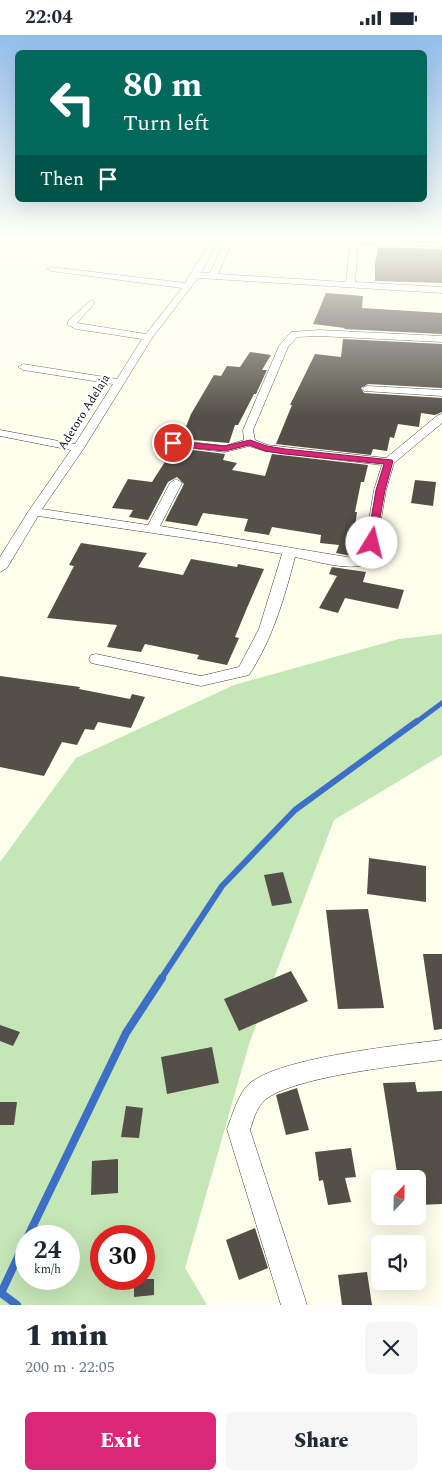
<!DOCTYPE html>
<html lang="en">
<head>
<meta charset="utf-8">
<style>
  :root { --surface:#fff; --page:#f6f6f7; --text:#1f2937; --muted:#747a83; --accent:#db2777 }
  body { margin:0; font-family:Spectral,serif; background:var(--page); color:var(--text); height:100vh; display:flex; flex-direction:column; font-size:19px; white-space:nowrap }
  * { box-sizing:border-box; margin:0 }
  p { font-size:16px; color:var(--muted) }
  .icon { flex:none; width:28px; height:28px; fill:none; stroke:currentColor; stroke-width:2; stroke-linecap:round; stroke-linejoin:round }
  .map { position:relative; height:1270px; overflow:hidden }
  .sheet { display:flex; flex-direction:column; background:var(--surface); flex:1 }
  .sheet>* { flex:none }
  .top-card { position:absolute; left:15px; top:15px; width:412px; height:152px; border-radius:8px; box-shadow:0 5px 20px #0002; background:#00695c; color:#fff; overflow:hidden }
  .needle { width:32px; rotate:22deg }
  .fabs { position:absolute; left:371px; top:1135px; display:grid; gap:10px }
  .fabs a { display:grid; place-items:center; width:55px; height:55px; border-radius:8px; background:var(--surface); box-shadow:0 5px 20px #0002; font-size:25px }
  .speed { position:absolute; left:15px; top:1190px; display:flex; gap:10px; font-size:25px; font-weight:700; text-align:center }
  .speed>* { display:grid; place-content:center; width:65px; height:65px; border-radius:50%; background:var(--surface); box-shadow:0 5px 20px #0002; line-height:1 }
  .speed small { font-size:12px; font-weight:400 }
  .speed .limit { border:8px solid #d22; background:#fff; color:#111 }
  .pin { position:absolute; display:grid; place-items:center; width:42px; height:42px; color:#fff; margin:-21px; border:2px solid #fff; border-radius:50%; box-shadow:0 1px 5px #0007 }
  .me { position:absolute; width:55px; margin:-28px; rotate:9deg; stroke-linejoin:round; filter:drop-shadow(0 0 4px #0008) }
  .turn { display:flex; align-items:center; gap:18px; height:105px; padding:0 25px; font-size:22px }
  .turn .icon { width:65px; height:65px; stroke-width:2.5 }
  .turn b { display:block; font-size:35px; line-height:42px }
  .then { display:flex; align-items:center; height:48px; padding:0 25px; background:#0003; gap:10px; font-size:19px }
  .round { display:grid; place-items:center; flex:none; width:52px; height:52px; border-radius:8px; background:var(--page) }
  .summary { display:flex; align-items:center; justify-content:space-between; height:85px; padding:0 25px }
  h1 { font-size:30px; font-weight:800; line-height:38px }
  .cta { display:flex; gap:10px; margin-top:auto; padding:10px 25px }
  .cta a { flex:1; height:58px; border-radius:8px; background:var(--accent); color:#fff; font-size:20px; font-weight:800; line-height:58px; text-align:center }
  .cta a+a { background:var(--page); color:var(--text) }
  .status { display:flex; justify-content:space-between; align-items:center; height:35px; padding:0 25px; background:var(--surface); direction:ltr }
  .status svg { height:14px; fill:currentColor }
  .map>svg:first-child { display:block }
  .green { fill:#c5e6b7; fill-rule:evenodd }
  .lines { fill:none; stroke-linecap:round; stroke-linejoin:round }
  .stream-far2 { stroke:#3d6fc7; stroke-width:5 }
  .stream-far1 { stroke:#3d6fc7; stroke-width:6 }
  .stream { stroke:#3d6fc7; stroke-width:8 }
  .building { fill:#545049 }
  .street-casing { stroke:#3f3f3f; stroke-width:1 }
  .street { fill:#fff; fill-rule:evenodd }
  .route { fill:#db2777; stroke:#8e194d }
  .labels { text-anchor:middle; dominant-baseline:central; stroke-width:5; stroke-linejoin:round; paint-order:stroke }
  .far-street-label { font-size:12px; fill:#0c0c0c; stroke:#fff }
</style>
</head>
<body>
<div class="status"><b>22:04</b><svg viewBox="0 0 49 12"><path d="M0 12V9h3v3zM5 12V6h3v6zM10 12V3h3v9zM15 12V0h3v12zM26 1h20v11H26zM47 4h2v5h-2z"/></svg></div>
<div class="map">
<svg width="442" height="1270" viewBox="0 0 442 1270">
  <rect width="100%" height="100%" fill="#fdfeec"/>
  <path class="green" d="M442,599v121l-108,65 -85,224 -64,224 22,37h-207v-443l76,-104 158,-73 165,-46zM26,1201h43v43h-43zM101,1201h43v43h-43z"/>
  <g class="lines">
    <path class="stream-far2" d="M415,688l27,-20"/>
    <path class="stream-far1" d="M161,944l61,-93 73,-76 122,-89"/>
    <path class="stream" d="M28,1201l98,-203 36,-55
      M17,1270l-16,-12 25,-53"/>
  </g>
  <path class="building" d="M378,212l64,2v34l-67,-2v-17z
    M326,258l37,3 -1,12 80,5v21l-98,-5 1,-1 -32,-4z
    M343,304l99,5v44l-74,-4 -7,4 3,5 78,5v14l-7,3 -14,-2 -2,14 -21,-3 -4,14 -4,-1 -3,14 -14,-2 -2,6 -95,-11 16,-39h-2l25,-51 26,3z
    M250,317l21,3 -9,15h5l-11,24h-2l-16,31h-3l-6,18 -48,-4 10,-25 23,-39 7,1 6,-10 13,1z
    M177,413l48,6 -2,6 14,3 -5,7 33,6 7,-22 96,11 -4,17h-3l-6,30h2l-6,44 -15,-3 3,-8 -19,-2 1,-8 -49,-8 -3,8 -25,-4 4,-12 -45,-6 -6,13 -32,-5 19,-37 -7,-7 -9,5 -20,38 -19,-3 4,-7 -21,-2 16,-29 24,3 16,-25h5z
    M415,445l21,2 -3,24 -22,-3z
    M81,508l66,10 -9,14 45,8 8,-16 46,8 1,-3 26,5 -17,39 -12,29 4,1 -12,27 -30,-6 2,-4 -54,-11 -4,8 -34,-5 10,-22 -70,-7 27,-52 -5,-1z
    M332,532l34,5 -3,10 41,8 -6,19 -53,-11 -7,15 -19,-5 18,-32 -8,-2z
    M0,641l80,11 -1,2 51,10 2,-5 13,3 -14,31 -33,-6 -4,8 -9,-1 -8,16 -15,-3 -18,34 -44,-9z
    M369,823l57,8v36l-59,-8z
    M283,837l9,31 -20,3 -8,-31z
    M368,874l16,99 -46,1 -12,-99z
    M423,919h19v75l-8,1z
    M291,936l17,30 -69,30 -15,-32z
    M0,990l20,7 -7,14 -13,-5z
    M212,1012l7,36 -52,11 -6,-37z
    M415,1047l2,10 25,-1v113l-24,1v-26h-20l-15,-96z
    M297,1053l12,42 -23,5 -10,-40z
    M0,1067h17l-3,23h-14z
    M126,1071l17,2 -4,30 -18,-1z
    M351,1113l5,29 -11,1 6,24 -23,3 -5,-25 -4,1 -4,-29z
    M118,1124v34l-27,2 1,-34z
    M255,1193l13,40 -29,12 -13,-40z
    M367,1237l5,33h-30l-4,-30z
    M134,1244h20v16l-20,2z"/>
  <g class="lines">
    <g class="street-casing">
      <path id="street" d="M188,203h32l-19,35h9l16,-35h8l-16,36 128,8 5,-44 91,5v4l-84,-3 -3,38 87,5v6l-244,-15 -46,60 -68,110 -42,61 106,16 22,-42 6,-4 6,4 -22,43 199,33 4,-3 11,-66 8,-25 -117,-14 -16,-5 -24,6 -52,-6 -6,-3 6,-3 52,6 19,-6 -1,-10 36,-84 12,-14 28,-2 123,6v6l-123,-6 -22,1 -9,10 -35,83 2,10 12,5 119,13 52,-43 4,-1v9l-48,40 -8,27 -12,71c-19,13 -58,0 -79,-4 -11,42 -22,81 -46,118l-48,11 -105,-22 -5,-1 -2,-4 2,-4 5,-1 105,22 38,-9 20,-38 23,-75 -62,-11 -182,-27 -31,52 -7,4v-15l28,-45 43,-62 -71,-14v-6l75,14 38,-60 -90,-14 -5,-3 5,-3 94,15 25,-40 -66,-10 -8,-4v-4l23,-21 4,3 -18,20 69,11 36,-46 -131,-17 -4,-2 4,-2 134,16 25,-41z
        M368,351l74,4v6l-78,-5 -1,-2 1,-2z
        M442,1005v20c-37,5 -156,17 -179,42 -7,7 -10,19 -13,28l57,175h-26l-54,-176c5,-13 10,-31 19,-42 24,-29 156,-42 196,-47z"/>
    </g>
    <use href="#street" class="street"/>
  </g>
  <linearGradient id="sky" x2="0" y2="1"><stop stop-color="#93beec"/><stop offset="0.53" stop-color="#fefff6"/><stop offset="1" stop-color="#fefff6" stop-opacity="0"/></linearGradient>
  <rect width="442" height="381" fill="url(#sky)"/>
  <path class="route" d="M250,405l17,6 18,3 107,11 1,1 -8,29 -10,55h-7l-1,-2 9,-53 8,-26 -99,-10 -20,-3 -16,-6 -24,6 -52,-5 -4,-3 4,-2 52,5z"/>
  <g class="labels">
    <g class="far-street-label">
      <text transform="translate(84 377) rotate(-58)">Adetoro Adelaja</text>
    </g>
  </g>
</svg>
<div class="fabs">
<a><svg class="needle" viewBox="-14 -14 28 28"><path d="M0-13l5 13h-10z" fill="#e53935"/><path d="M0 13l5-13h-10z" fill="#747a83"/></svg></a>
<a><svg class="icon" aria-label="sound" viewBox="0 0 24 24"><path d="M4 9h4l5-4v14l-5-4H4zM17 9q2 3 0 6"/></svg></a>
</div>
<div class="speed"><div>24<small>km/h</small></div><div class="limit">30</div></div>
<div class="pin" style="left:173px;top:408px;background:#d93025"><svg class="icon" aria-label="arrive" viewBox="0 0 24 24"><path d="M6 21V4h12l-3 4 3 4H6"/></svg></div>
<svg class="me" style="left:372px;top:508px" viewBox="-20 -20 40 40"><circle r="19" fill="#fff"/><path d="M0-13L10 11 0 6-10 11z" fill="#db2777"/></svg>
<div class="top-card">
<div class="turn"><svg class="icon" aria-label="left" viewBox="0 0 24 24"><path d="M17 20v-9H6M10 6l-5 5 5 5"/></svg><div><b>80 m</b>Turn left</div></div>
<div class="then">Then<svg class="icon" aria-label="arrive" viewBox="0 0 24 24"><path d="M6 21V4h12l-3 4 3 4H6"/></svg></div>
</div>
</div>
<section class="sheet">
<div class="summary"><div><h1>1 min</h1><p>200 m · 22:05</p></div><a class="round"><svg class="icon" aria-label="close" viewBox="0 0 24 24"><path d="M6 6l12 12M18 6L6 18"/></svg></a></div>
<div class="cta"><a>Exit</a><a>Share</a></div>
</section>
</body>
</html>
